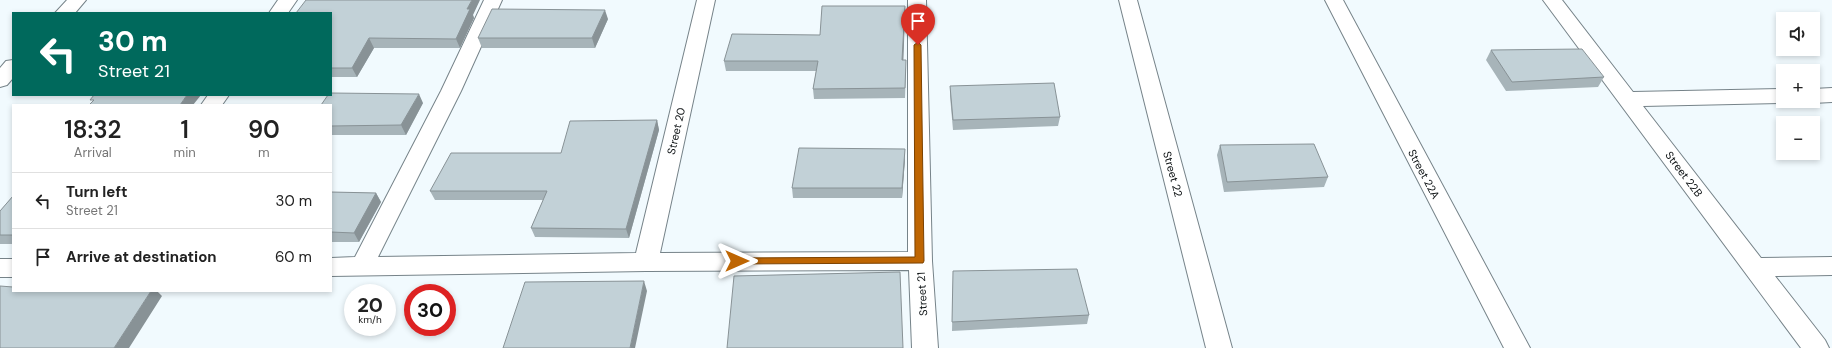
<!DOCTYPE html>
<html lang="en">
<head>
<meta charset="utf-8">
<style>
  :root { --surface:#fff; --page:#f2f2f2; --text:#222; --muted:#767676; --line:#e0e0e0 }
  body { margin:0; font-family:"DM Sans",sans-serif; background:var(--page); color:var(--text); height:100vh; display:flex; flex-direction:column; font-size:15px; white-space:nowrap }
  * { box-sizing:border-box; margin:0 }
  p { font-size:13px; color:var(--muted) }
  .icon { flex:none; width:22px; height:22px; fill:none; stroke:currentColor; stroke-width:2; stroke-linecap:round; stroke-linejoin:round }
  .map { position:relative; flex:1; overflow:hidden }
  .sheet { position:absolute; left:12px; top:104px; width:320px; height:188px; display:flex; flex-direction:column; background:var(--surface); border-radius:0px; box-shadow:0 2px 6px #0003 }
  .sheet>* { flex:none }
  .guide { position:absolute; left:12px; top:12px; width:320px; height:84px; border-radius:0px; box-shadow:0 2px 6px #0003; background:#00695c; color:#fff; overflow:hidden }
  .tools { position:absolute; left:1776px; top:12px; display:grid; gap:8px }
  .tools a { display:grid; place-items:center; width:44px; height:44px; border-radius:0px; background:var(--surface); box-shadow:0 2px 6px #0003; font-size:20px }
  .speed { position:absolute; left:344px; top:284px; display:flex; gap:8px; font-size:20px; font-weight:700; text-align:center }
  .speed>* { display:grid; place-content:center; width:52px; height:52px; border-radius:50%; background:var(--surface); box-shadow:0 2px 6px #0003; line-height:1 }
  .speed small { font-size:10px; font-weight:400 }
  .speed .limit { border:6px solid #d22; background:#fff; color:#111 }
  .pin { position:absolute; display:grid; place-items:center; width:34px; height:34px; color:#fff; margin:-41px -17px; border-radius:50% 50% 50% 0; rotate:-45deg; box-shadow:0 0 4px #0007 }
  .pin .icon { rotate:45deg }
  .me { position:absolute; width:44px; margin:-22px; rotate:90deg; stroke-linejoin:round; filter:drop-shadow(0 0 3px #0008) }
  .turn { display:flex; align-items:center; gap:14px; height:84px; padding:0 20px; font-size:18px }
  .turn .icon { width:52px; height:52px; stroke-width:2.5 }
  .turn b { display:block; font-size:28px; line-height:34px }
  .eta { display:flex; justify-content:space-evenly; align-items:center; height:68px; text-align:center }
  .eta b { font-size:24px; font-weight:600; line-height:28px }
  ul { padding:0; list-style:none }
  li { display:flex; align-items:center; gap:12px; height:56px; padding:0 20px; border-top:1px solid var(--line) }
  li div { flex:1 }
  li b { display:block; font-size:15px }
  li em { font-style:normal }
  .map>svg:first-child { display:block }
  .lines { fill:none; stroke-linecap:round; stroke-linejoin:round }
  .street-casing { stroke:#768389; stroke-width:2 }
  .street { fill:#fff; fill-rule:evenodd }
  .wall { fill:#a7b4b9 }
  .shaded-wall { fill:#889296 }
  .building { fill:#c2d1d7; stroke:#889296 }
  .route { fill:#be6502; stroke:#7c4201 }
  .labels { text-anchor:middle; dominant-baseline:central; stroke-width:3; stroke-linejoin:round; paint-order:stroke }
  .street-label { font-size:11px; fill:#0a0f11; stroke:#fff }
</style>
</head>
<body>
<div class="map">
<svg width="1832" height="348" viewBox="0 0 1832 348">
  <rect width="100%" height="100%" fill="#f1fafe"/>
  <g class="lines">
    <g class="street-casing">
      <path id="street" d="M67,0h19l-11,13h-20z
        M278,0h19l-9,13h-19z
        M484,0h18l-41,91 -83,166 258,-4 61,-253h18l-55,253 248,-1v-252h18l6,261 6,87h-26l-3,-78 -263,1 -315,5v-18l24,-1 86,-166z
        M1119,0h18l95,348h-26z
        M1325,0h18l187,348h-26z
        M1543,0h19l71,92 150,-3v12h6l-6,2 -140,3 118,152 71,-1v18l-57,1 50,64 4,8h-28z
        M13,60v18l-6,7 -7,2v-19l6,-7z
        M1832,88v14l-19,1 -6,-2h6v-12z
        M208,95h21l-7,10h-21z
        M0,259h13v18h-13z"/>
    </g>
    <use href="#street" class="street"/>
  </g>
  <path class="wall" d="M905,6l-2,54 3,10 -1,28 -91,1 -1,-10 3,-18h-90l-2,-10 96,-26z
    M331,13l142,2 1,3 -14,30h-86l-17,29h-26z
    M608,19l-13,29h-113l-4,-10z
    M1491,50l113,27 -6,10 -92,4 -20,-31z
    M950,86l110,31 -2,9 -105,4 -3,-34z
    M423,103l-17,32h-75v-30z
    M657,120l2,10 -30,108 -94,-1 -4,-9 12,-28h-108l-5,-9 131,-38z
    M1220,145l108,32 -4,10 -100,5 -7,-37z
    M905,159l-3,39h-109l-1,-10z
    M331,192l45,1 5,9 -22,40h-28z
    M13,196v48h-13v-33z
    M953,280l136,35 -2,9 -135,7z"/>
  <path class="shaded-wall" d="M472,0h8l-7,15 1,3 -14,30 -4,-9 11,-30z
    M905,6v10l-2,54 -1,-10z
    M605,10l3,9 -13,29 -3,-10z
    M369,38l5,10 -17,29 -5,-9z
    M419,94l4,9 -17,32 -5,-10z
    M187,95h14l-8,10h-13z
    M657,120l2,10 -30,108 -3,-9z
    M905,149v10l-3,39v-10z
    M376,193l5,9 -22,40 -5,-9z
    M644,281l3,10 -12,57h-5z
    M151,291h6l5,5 -33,52h-15z"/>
  <path class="building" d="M306,0h166l-5,9h3l-14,30 -87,-1 -17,30h-21v-55h-35z
    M822,6h83l-3,54h4l-1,28 -92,1 5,-28h-94l8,-27 88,1z
    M492,9l113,1 -13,28h-114z
    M1582,49l22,28 -92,5 -21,-32z
    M1054,83l6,34 -107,3 -3,-34z
    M331,93l88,1 -18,31 -70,1v-21h-10l7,-10h3z
    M94,95h93l-7,10h-91l5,-5h-4z
    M657,120l-31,109 -95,-1 16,-37h-117l21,-38h110l9,-32z
    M1314,144l14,33 -101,5 -7,-37z
    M799,148l106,1 -3,39h-110z
    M331,192l45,1 -22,40 -23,-1z
    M13,196v39h-13v-24z
    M1077,269l12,46 -137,7 1,-51z
    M900,272l3,76h-176l7,-72z
    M644,281l-14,67h-127l22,-66z
    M0,286l13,1v4h138l-37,57h-114z"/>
  <path class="route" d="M918,42l3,3 3,216 -1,2 -189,1 -2,-3 2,-2 3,-1 178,-1 -1,-212z"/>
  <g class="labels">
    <g class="street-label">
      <text transform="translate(676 131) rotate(-77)">Street 20</text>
      <text transform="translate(1173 174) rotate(75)">Street 22</text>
      <text transform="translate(1424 174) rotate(62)">Street 22A</text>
      <text transform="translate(1684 174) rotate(53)">Street 22B</text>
      <text transform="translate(922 294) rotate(-93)">Street 21</text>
    </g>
  </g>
</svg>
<div class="tools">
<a><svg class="icon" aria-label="sound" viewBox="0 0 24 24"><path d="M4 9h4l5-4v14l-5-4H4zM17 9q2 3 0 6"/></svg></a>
<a>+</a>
<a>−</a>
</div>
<div class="speed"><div>20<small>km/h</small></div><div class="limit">30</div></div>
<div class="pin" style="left:918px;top:45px;background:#d93025"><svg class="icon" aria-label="arrive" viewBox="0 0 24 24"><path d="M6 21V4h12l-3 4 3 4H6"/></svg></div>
<svg class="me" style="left:737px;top:261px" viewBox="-20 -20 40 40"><path d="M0-17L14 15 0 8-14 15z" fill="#be6502" stroke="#fff" stroke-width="4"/></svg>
<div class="guide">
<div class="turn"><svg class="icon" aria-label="left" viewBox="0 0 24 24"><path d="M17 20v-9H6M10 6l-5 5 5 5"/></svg><div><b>30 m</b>Street 21</div></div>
</div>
<section class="sheet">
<div class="eta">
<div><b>18:32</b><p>Arrival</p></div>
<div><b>1</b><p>min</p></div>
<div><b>90</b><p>m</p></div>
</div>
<ul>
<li><svg class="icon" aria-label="left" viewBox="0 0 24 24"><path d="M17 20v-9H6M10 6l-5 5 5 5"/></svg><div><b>Turn left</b><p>Street 21</p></div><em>30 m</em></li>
<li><svg class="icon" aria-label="arrive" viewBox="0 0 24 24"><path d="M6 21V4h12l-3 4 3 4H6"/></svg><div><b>Arrive at destination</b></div><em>60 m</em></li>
</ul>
</section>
</div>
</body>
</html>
